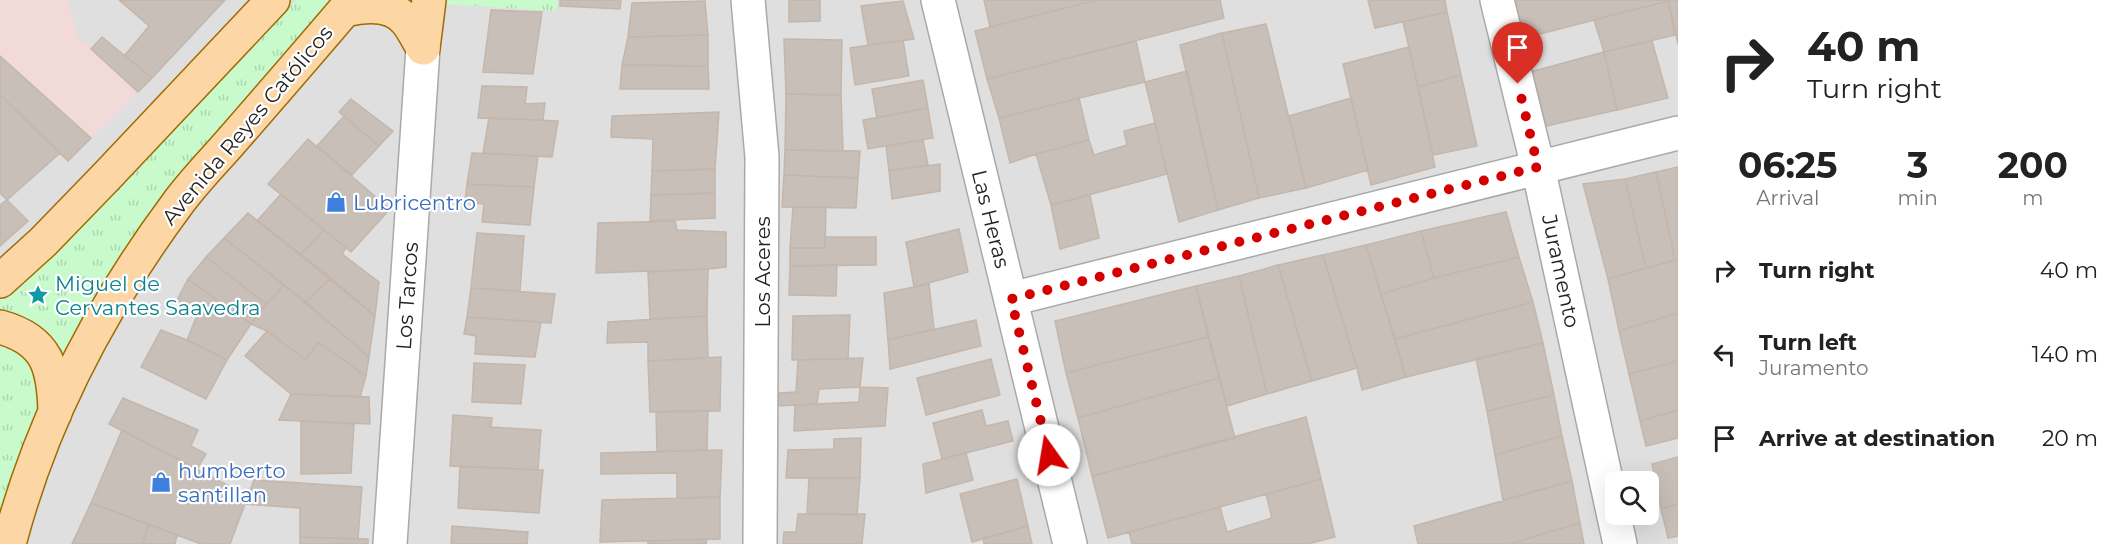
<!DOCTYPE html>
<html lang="en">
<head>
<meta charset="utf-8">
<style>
  :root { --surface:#fff; --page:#f6f6f6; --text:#222; --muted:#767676 }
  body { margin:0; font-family:Montserrat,sans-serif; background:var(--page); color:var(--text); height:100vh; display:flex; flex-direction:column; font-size:22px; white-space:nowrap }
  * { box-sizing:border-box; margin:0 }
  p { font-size:20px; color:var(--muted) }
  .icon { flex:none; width:33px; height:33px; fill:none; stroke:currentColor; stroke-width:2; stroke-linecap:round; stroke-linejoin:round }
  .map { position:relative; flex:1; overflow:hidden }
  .side { display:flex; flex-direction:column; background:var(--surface); width:450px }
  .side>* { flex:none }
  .hud { background:#fff; color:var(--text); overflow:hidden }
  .buttons { position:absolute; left:1605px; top:471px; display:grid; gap:12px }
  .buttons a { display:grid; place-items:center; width:54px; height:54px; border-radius:9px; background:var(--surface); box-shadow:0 6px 24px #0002; font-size:30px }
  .pin { position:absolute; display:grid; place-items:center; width:51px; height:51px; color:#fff; margin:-62px -26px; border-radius:50% 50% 50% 0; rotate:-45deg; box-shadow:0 0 6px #0007 }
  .pin .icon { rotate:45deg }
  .me { position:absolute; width:66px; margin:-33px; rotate:347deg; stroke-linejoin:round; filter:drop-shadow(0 0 4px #0008) }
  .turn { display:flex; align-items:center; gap:21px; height:126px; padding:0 30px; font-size:27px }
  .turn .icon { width:78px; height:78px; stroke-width:2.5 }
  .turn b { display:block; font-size:42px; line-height:51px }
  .eta { display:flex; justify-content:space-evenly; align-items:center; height:102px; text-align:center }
  .eta b { font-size:36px; font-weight:700; line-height:42px }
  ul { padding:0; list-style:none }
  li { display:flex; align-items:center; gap:18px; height:84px; padding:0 30px }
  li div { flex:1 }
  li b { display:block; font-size:22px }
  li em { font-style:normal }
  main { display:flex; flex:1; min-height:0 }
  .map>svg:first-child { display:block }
  .residential { fill:#e0dfdf; fill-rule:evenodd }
  .commercial { fill:#f2dad9 }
  .park { fill:url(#park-tufts) }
  .building { fill:#c7bfb8; stroke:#c4b6ab; stroke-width:1.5 }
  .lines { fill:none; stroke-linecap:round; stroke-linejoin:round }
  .minor-casing { stroke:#a9a9a9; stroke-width:36 }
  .major-casing { stroke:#a06b00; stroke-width:36 }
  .minor { stroke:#fff; stroke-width:33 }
  .major { stroke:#fcd6a4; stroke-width:33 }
  .route { stroke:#d40000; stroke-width:10; stroke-dasharray:0 18 }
  .labels { text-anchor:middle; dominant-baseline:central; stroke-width:4.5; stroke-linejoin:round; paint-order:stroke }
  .street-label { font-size:21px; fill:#222; stroke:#fff }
  .shop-label { font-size:21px; fill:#366cbe; stroke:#fff; text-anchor:start }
  .culture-label { font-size:21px; fill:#0d838f; stroke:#fff; text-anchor:start }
</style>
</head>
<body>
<main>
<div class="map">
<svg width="1678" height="544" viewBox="0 0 1678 544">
  <defs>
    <pattern id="park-tufts" width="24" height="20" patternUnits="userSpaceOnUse" patternTransform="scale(1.5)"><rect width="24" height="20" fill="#c8facc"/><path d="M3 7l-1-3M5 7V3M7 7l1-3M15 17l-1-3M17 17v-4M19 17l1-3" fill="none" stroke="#acd6af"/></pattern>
  </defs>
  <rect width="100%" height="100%" fill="#f2efe9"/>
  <path class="residential" d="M0,0h1678v544h-1678zM1616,482h32v32h-32z"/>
  <path class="commercial" d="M0,0h68l10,37 60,55 -47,46 -91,-82z"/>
  <path class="park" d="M296,0h42l-275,363 -57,-51 -6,-1v-13l35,-26 32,-30z
    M442,0h116l-2,11 -115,-7z
    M0,345c29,11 35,20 47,47l-47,135z"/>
  <path class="building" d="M119,0h106l-73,78 -27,-23 24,-29z
    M560,0h61l-1,9 -60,-3z
    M789,0h31v21l-31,1z
    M984,0h113l-107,27z
    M1097,0h123l4,18 -237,61 -12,-48z
    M1368,0h77l2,12 -72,16z
    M1510,0h158v1l-147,38z
    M1678,0v44l-10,-44z
    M705,1l3,34 -80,2 4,-34z
    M903,1l11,38 -46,6 -7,-39z
    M1668,1l7,34 -71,17 -10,-32z
    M491,10l51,2 -9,62 -50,-2z
    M1447,12l14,63 -43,12 -15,-65z
    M1266,24l40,164 -47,10 -37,-165z
    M1222,33l37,165 -41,12 -38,-165z
    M708,35v31l-86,-1 6,-28z
    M102,37l50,41 -14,14 -47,-43z
    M784,39l58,1 -1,55 -55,-1z
    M903,40l6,36 -54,9 -5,-37z
    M1136,41l9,41 -146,36 -12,-39z
    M1652,41l16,57 -51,12 -13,-58z
    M1409,47l26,120 -64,18 -28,-121z
    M1604,52l13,58 -71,16 -16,-54z
    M0,56l91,82 -23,23 -68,-66z
    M622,65l86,1 1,23h-89z
    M1187,71l31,139 -39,12 -34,-140z
    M1461,75l16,71 -44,9 -15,-68z
    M923,80l5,28 -51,10 -5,-29z
    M482,86l45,1 -2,17 20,-1 -2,17 -65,-2z
    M786,94l55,1 2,56 -58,-1z
    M0,95l60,58 -53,47 -7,-7z
    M1079,98l10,42 -53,14 -26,9 -11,-45z
    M1351,98l17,72 -62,18 -17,-72z
    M351,99l42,32 -14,15 -40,-34z
    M928,108l5,30 -65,11 -5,-29z
    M719,112l-4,57 -63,2 1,-32 -42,-2 1,-21z
    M344,116l35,30 -27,29 -35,-29z
    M489,118l69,3 -6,36 -69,-4z
    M1155,123l12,51 -116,31 -15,-51 53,-14 5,15 33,-10 -3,-14z
    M308,139l82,70 -39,43 -83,-68z
    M923,140l5,25 -39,6 -3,-25z
    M785,150l75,1 -2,27 -74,-3z
    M472,153l66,3 -4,31 -67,-3z
    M940,164v27l-48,8 -3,-28z
    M1678,167v93h-3l-19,-88z
    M715,169v24l-64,2 1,-24z
    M1656,172l19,88 -29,8 -21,-89z
    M784,175l74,3 -2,30 -74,-1z
    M1625,179l21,89 -38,11 -25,-95z
    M467,184l67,3 -4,38 -48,-3 2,-18 -19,-2z
    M715,193v25l-65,3 1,-26z
    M281,194l43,36 -24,25 -43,-34z
    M1090,195l9,43 -39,11 -9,-44z
    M7,200l21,21 -28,25v-41z
    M793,207h33l-1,41h-35z
    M1506,212l13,45 -85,21 -13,-47z
    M248,213l83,65 -25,24 -82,-64z
    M675,221l2,9 49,2v35l-18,2 -112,4 2,-50z
    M959,229l9,43 -54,15 -8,-45z
    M324,230l22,18 -4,6 37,28 -4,34 -75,-61z
    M1421,231l13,47 -53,16 -15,-49z
    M477,233l47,3 -4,55 -49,-3z
    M825,237h51v28l-86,1v-18h35z
    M224,238l60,47 -18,19 -60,-47z
    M1366,245l40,132 -44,13 -5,-22 -34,-113z
    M1323,255l34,113 -45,13 -34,-116z
    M206,257l60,47 -15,20 -63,-45z
    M1519,257l14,45 -138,37 -14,-45 53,-16z
    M1675,260h3v53l-59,18 -11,-52z
    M837,265l-1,31 -47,-1 1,-29z
    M1278,265l34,116 -45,13 -28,-118z
    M708,269l-1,47 -57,3 -2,-47z
    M1239,276l28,118 -40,12 -31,-120z
    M331,278l44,38 -6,41 -63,-55z
    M188,279l63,45 -24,36 -40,-20 11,-27 -22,-11z
    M929,284l5,45 -46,11 -4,-47z
    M284,285l85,72 -3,19 -48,-34 -12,18 -39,-29 -16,-7 15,-20z
    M1196,286l12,51 -142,36 -11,-52z
    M471,288l84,6 -4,29 -84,-6z
    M1533,302l10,41 -137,34 -11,-38z
    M1678,313v48l-49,13 -10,-43z
    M850,315l-2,44 -56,1 1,-44z
    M707,316l1,42 -60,3v-19l-41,1 1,-21z
    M467,317l74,5 -6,35 -60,-3 1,-18 -12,-2z
    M976,320l5,26 -91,23 -2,-29z
    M161,330l26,10 40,20 -21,39 -65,-32z
    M267,331l39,29 12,-18 48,34 -6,21 -69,-3 -46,-38z
    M1208,337l11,41 -141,40 -12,-45z
    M1543,343l11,52 -67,16 -11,-52z
    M721,357l-1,54 -70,1 -2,-51z
    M863,358l-3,29 -41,2 -2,15 -40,2 2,-13 17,-1 2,-32z
    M991,359l9,36 -74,20 -9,-37z
    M1678,361v49l-38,11 -11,-47z
    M474,363l51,2 -4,39 -49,-2z
    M1219,378l16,60 -143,38 -14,-58z
    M860,387l28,1 -3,38 -91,5 1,-26 64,-3z
    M291,394l78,3 1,27 -91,-4z
    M1554,395l8,41 -67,19 -8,-44z
    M123,398l75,32 -7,16 15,8 -9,15 -88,-45z
    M708,410l-1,40 -50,2 -1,-40z
    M982,410l4,16 22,-5 5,20 -71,18 -9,-36z
    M1678,410v28l-32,8 -6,-25z
    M453,415l39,3 -1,9 50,3 -3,40 -88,-4z
    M1306,417l15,62 -213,59 -16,-62z
    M301,421l53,3 -3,49 -50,1z
    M122,430l126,66 -18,48h-29l-110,-41z
    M1562,436l10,45 -69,19 -8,-45z
    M861,438l-1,40h-74l2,-28 46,-1v-10z
    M722,450l-2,47 -43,1v-25l-76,1v-21z
    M966,453l7,27 -47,13 -3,-29z
    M1678,457v47l-17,5 -9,-45z
    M460,466l83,4 -4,43 -81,-5z
    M809,478h51l-3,37 -50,-1z
    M1017,479l11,47 -56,16 -12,-48z
    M1321,479l14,58 -27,7h-176l-3,-12 91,-25 7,25 45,-14 -6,-24z
    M254,480l108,7 -4,52 -58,-2v-29l-55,-4z
    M1572,481l8,42 -71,21h-91l-4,-18z
    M720,497v42l-120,3 2,-42z
    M91,503l57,21 -5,20h-71z
    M1678,504v32l-10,2 -7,-29z
    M798,514h67l-3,30h-79l1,-12h12z
    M1580,523l4,21h-75z
    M148,524l29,11 -2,9h-32z
    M452,526l76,6 -1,12h-76z
    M1028,526l4,18h-48l-1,-6z
    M300,537l68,2v5h-68z
    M707,539l-1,5h-58v-3z"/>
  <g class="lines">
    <g class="minor-casing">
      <path id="minor" d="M748,0l14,157 -2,387
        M938,0l132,544
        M1497,0l41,167 82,377
        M1011,299l667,-166
        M390,544l33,-496"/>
    </g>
    <g class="major-casing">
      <path id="major" d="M345,10c21,-5 49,-7 63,13 6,8 10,17 15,25
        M423,48l6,-48
        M0,281l43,-39 63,-65 167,-177
        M0,327c48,13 54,41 55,86
        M9,544c32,-123 93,-239 169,-341 17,-23 37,-43 56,-65 40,-46 80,-92 119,-138"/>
    </g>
    <use href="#minor" class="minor"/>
    <use href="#major" class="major"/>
  </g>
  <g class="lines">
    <path class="route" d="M1049,455l-38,-156 527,-132 -20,-83"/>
  </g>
  <defs>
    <g id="shop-bare" transform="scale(1.62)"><path d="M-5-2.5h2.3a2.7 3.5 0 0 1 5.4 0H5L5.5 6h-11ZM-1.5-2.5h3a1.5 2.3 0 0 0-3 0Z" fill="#3f7fe0" stroke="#fff" stroke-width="2.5" paint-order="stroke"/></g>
    <g id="sight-bare" transform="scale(1.62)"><path d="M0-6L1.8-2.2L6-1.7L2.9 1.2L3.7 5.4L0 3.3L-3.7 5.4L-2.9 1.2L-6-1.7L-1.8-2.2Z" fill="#0f9aa8" stroke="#fff" stroke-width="2.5" paint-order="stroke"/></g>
  </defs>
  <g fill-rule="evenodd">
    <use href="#shop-bare" x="336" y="202"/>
    <use href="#sight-bare" x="38" y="295"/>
    <use href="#shop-bare" x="161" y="482"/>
  </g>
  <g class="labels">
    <g class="street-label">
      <text transform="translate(247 125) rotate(-50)">Avenida Reyes Católicos</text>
      <text transform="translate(991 219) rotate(76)">Las Heras</text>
      <text transform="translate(1561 271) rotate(78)">Juramento</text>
      <text transform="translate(762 272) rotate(-90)">Los Aceres</text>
      <text transform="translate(407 296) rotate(-86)">Los Tarcos</text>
    </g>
    <g class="shop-label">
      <text x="353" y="202">Lubricentro</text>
      <text x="178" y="470">humberto<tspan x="178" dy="24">santillan</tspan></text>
    </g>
    <g class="culture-label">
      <text x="55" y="283">Miguel de<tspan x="55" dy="24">Cervantes Saavedra</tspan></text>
    </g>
  </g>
</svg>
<div class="buttons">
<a><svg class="icon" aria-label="search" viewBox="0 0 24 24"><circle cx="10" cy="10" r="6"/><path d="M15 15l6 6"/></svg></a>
</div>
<div class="pin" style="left:1518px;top:84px;background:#d93025"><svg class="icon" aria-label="arrive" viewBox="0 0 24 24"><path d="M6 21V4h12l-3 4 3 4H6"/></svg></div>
<svg class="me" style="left:1049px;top:455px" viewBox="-20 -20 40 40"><circle r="19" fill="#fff"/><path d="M0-13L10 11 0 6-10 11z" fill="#d40000"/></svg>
</div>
<section class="side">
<div class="hud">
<div class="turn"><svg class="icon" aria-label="right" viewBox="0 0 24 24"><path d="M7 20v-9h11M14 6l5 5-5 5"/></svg><div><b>40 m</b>Turn right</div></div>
</div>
<div class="eta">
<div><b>06:25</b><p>Arrival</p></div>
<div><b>3</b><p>min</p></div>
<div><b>200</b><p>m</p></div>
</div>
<ul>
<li><svg class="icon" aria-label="right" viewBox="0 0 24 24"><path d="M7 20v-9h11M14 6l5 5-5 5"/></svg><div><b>Turn right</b></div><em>40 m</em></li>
<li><svg class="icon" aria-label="left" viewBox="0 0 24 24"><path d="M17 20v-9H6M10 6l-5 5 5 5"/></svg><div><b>Turn left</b><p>Juramento</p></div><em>140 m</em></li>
<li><svg class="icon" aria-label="arrive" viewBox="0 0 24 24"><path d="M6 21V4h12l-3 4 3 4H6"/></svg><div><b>Arrive at destination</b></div><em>20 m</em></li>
</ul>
</section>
</main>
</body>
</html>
